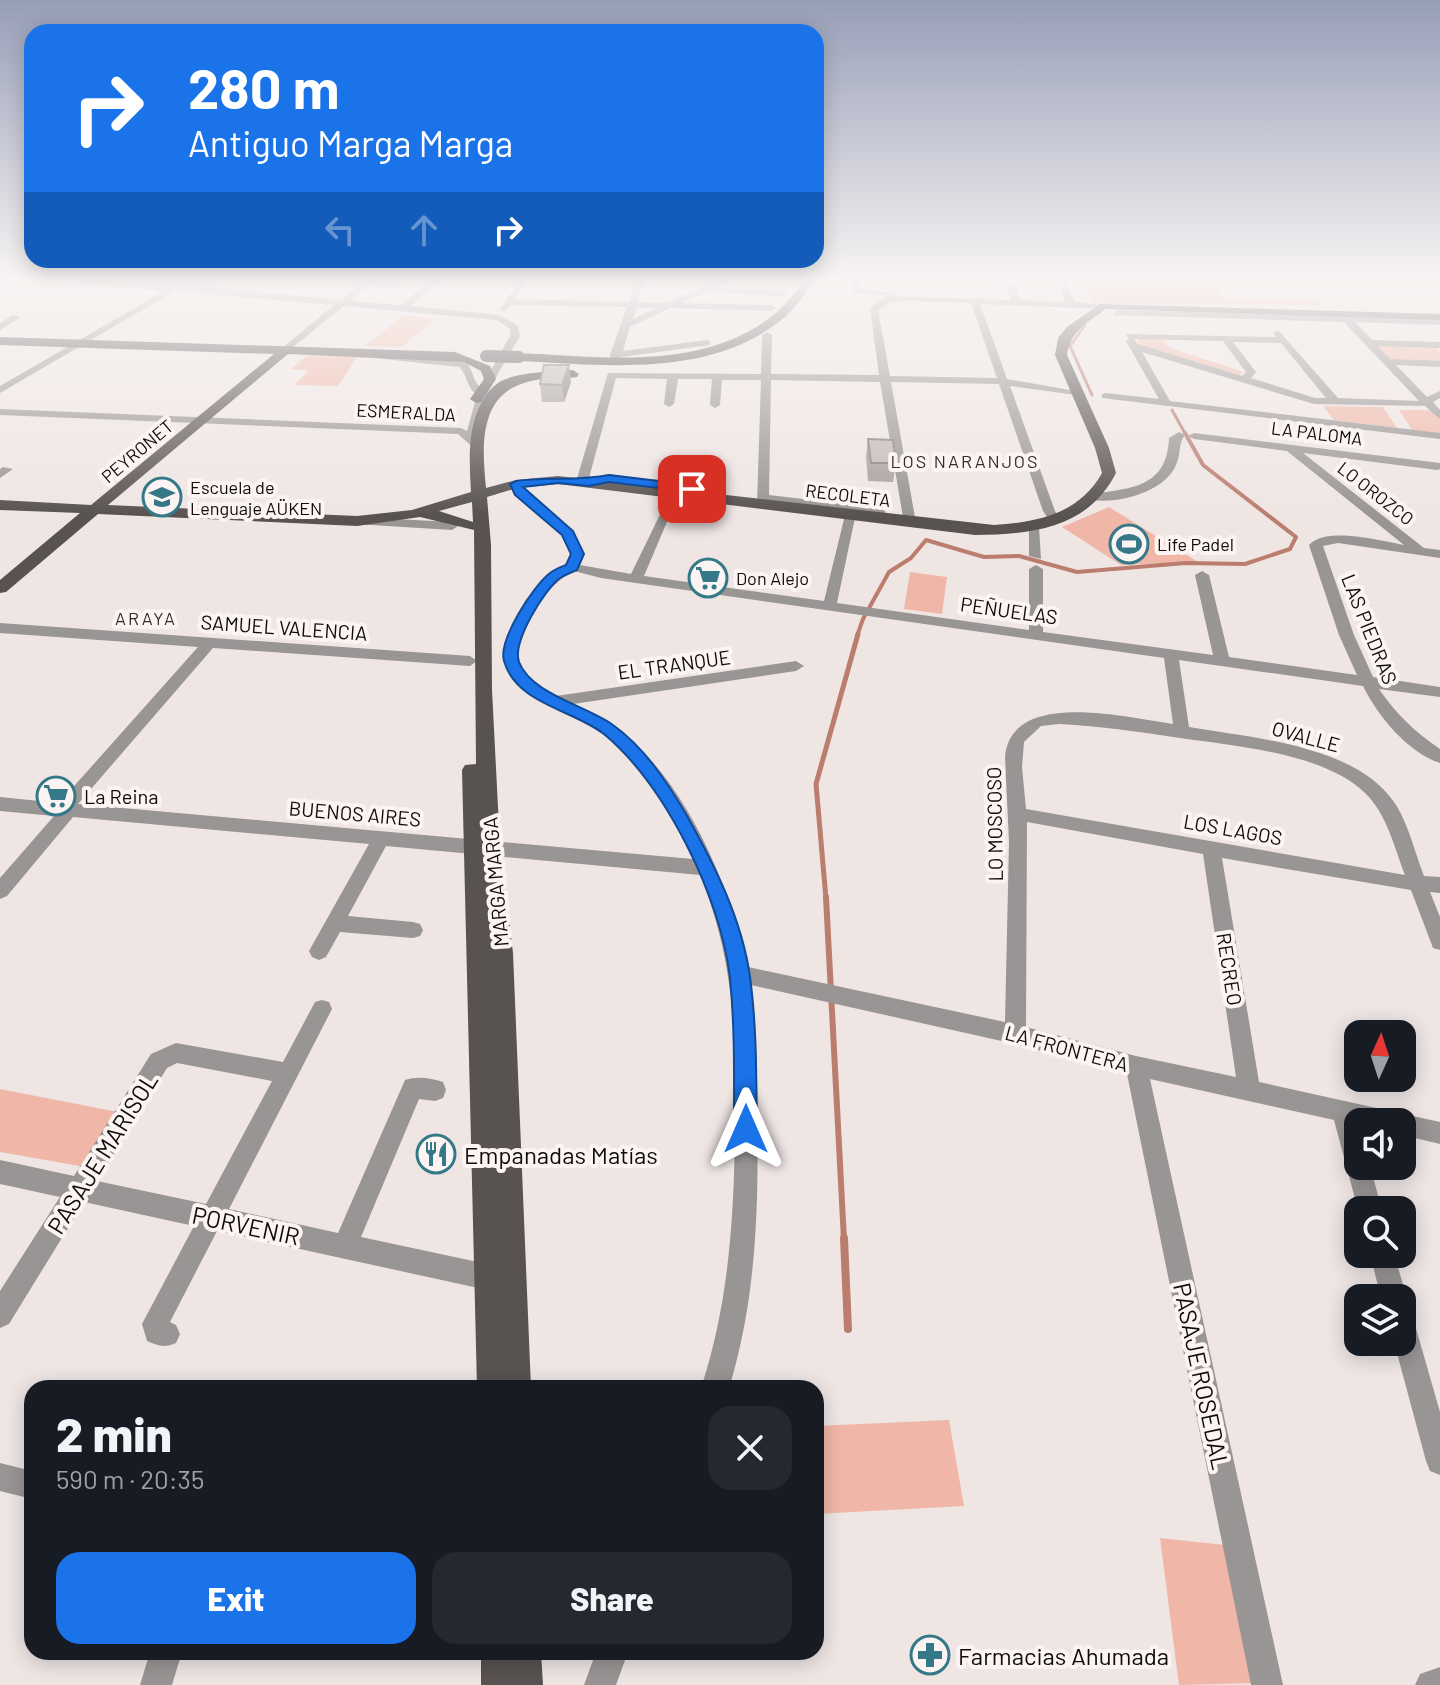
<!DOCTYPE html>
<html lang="en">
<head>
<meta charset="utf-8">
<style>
  :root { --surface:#171b24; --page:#242831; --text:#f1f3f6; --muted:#9ea1a6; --accent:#1a73e8 }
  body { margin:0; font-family:Barlow,sans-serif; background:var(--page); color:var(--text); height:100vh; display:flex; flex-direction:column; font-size:30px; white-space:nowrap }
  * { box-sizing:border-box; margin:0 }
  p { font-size:26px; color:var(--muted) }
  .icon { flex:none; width:44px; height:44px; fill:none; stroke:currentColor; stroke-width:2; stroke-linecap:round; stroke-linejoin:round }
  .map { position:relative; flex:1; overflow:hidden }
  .details { position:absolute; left:24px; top:1380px; width:800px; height:280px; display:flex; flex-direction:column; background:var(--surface); border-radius:24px; box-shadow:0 4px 20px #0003 }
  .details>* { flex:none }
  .guide { position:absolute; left:24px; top:24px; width:800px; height:244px; border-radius:24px; box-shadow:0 4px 20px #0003; background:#1a73e8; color:#fff; overflow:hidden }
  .needle { width:52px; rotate:3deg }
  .tools { position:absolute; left:1344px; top:1020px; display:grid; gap:16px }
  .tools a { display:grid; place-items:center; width:72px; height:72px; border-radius:16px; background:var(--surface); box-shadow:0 4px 20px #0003; font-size:40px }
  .pin { position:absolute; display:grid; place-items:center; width:68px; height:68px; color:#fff; margin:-34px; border-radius:16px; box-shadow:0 4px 12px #0006 }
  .me { position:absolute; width:88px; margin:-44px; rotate:0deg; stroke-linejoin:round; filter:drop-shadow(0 0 6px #0008) }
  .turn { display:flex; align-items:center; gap:28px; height:168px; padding:0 32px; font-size:36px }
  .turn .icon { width:104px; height:104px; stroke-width:2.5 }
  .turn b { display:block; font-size:56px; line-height:68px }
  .lanes { display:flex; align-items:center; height:76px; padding:0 32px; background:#0003; justify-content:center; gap:40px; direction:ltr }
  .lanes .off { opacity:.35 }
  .round { display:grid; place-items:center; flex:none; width:84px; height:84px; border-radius:24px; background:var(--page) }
  .summary { display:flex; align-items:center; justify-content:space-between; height:136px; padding:0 32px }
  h1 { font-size:48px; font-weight:800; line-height:60px }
  .button { display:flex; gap:16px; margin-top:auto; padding:16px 32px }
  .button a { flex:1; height:92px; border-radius:24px; background:var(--accent); color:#fff; font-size:32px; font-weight:800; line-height:92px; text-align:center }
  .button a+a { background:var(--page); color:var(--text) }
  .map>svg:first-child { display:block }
  .green { fill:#f0b7a8 }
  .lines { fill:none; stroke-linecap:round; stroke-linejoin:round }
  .stream-far4 { stroke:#bb7d6e; stroke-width:3 }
  .stream-far3 { stroke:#bb7d6e; stroke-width:4 }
  .stream-far2 { stroke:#bb7d6e; stroke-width:5 }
  .stream-far1 { stroke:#bb7d6e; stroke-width:6 }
  .stream { stroke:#bb7d6e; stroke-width:8 }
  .minor { fill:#999595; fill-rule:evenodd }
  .major { fill:#585251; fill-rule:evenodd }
  .major-bridge { stroke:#585251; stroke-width:12 }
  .wall { fill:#a7a09e }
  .shaded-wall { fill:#888281 }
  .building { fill:#c2bab8; stroke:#888281; stroke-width:2 }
  .route { fill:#1a73e8; stroke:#114b97; stroke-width:2 }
  .labels { text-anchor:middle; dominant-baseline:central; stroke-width:8; stroke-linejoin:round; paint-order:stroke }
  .far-street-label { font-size:18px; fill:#0e0c0b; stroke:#fcf4f2 }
  .far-neighbourhood-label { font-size:18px; letter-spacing:2px; fill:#332d2c; stroke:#fcf4f2 }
  .far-poi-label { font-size:18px; fill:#0e0c0b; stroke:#fcf4f2; text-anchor:start }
  .street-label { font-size:20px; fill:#0e0c0b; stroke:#fcf4f2 }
  .poi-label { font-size:20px; fill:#0e0c0b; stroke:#fcf4f2; text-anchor:start }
  .near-street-label { font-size:24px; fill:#0e0c0b; stroke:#fcf4f2 }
  .near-poi-label { font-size:24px; fill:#0e0c0b; stroke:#fcf4f2; text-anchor:start }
</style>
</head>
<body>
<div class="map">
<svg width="1440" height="1685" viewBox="0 0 1440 1685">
  <rect width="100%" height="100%" fill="#efe6e4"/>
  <path class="green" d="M1082,280h129l13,18 93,2 4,5 -227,-2z
    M404,315l31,4 -33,28 -37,-1z
    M1137,338l26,1 7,9 74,24 -6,3 -91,-28 -7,-2z
    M1377,345l59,2 4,5v10l-49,-1z
    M306,356l51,1 -19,29 -44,-1 15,-14 -18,-2z
    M1323,406l60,1 14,21 -63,-8z
    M1399,410h32l9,9v15l-27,-3z
    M1109,507l89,55 -77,3 -59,-38z
    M910,572l37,5 -5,37 -38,-5z
    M0,1089l118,23 -33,55 -85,-15z
    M949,1420l15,86 -148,8v-88z
    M1160,1538l65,7 32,138 -78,2z"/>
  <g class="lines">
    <path class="stream-far4" d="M1085,325l-15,21 22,49
      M1172,410l14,25"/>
    <path class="stream-far3" d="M857,636l6,-17 26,-47 22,-14 15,-18 58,17 35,-1 58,16 109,-9 59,1 45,-15 6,-12 -93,-72 -18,-32"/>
    <path class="stream-far2" d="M826,899l-10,-115 42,-150"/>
    <path class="stream-far1" d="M826,897l18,343"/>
    <path class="stream" d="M844,1238l4,91"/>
    <path class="minor" d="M66,280l110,4 164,16c19,-16 33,-28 59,-16l-4,3 -26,-2 -20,16 52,4 30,-25h9l-29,26 89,9 18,11 2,10c-18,33 -49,71 -39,110l-6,3 -17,-15 -458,-19v-6l461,19 6,3 10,-36c-11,-8 -9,-20 -18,-28l-85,-9 -5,-3 5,-3 92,10c8,9 6,18 15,26l29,-52v-7l-13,-9 -153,-14 -60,48 -3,-1v-4l53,-44 -159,-14 -175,102v-7l164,-95z
      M520,280h8l-14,19 115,3 7,-22h8l-6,22 29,1 52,-23h10l-14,8 68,2 4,3 -4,3 -78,-4 -24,11 90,2 5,3 -5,3 -101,-3 -40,19 -7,24 84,-11 3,1v4l-89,12 -6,7 -5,-3v-6l17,-48 -117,-2 -5,6h-6zM636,308h20l-23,11z
      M851,280h8l2,9 37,4 -4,3 -40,-3z
      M1004,280h8l8,20 46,2 -10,-22h8l11,22 33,4 -4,3 -124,-5 27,75 74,13 -5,3 -66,-9 45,125 6,9 -10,3 -8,-12 -44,-127 -108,-2 25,141 -6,4 -6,-4 -24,-141 -109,-2 -2,115 111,13 6,4 -6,4 -24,-3 -19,90 192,27v-61l7,-4 7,4v63l170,23 -18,-80 7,-4 7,4 20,82 128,18 -18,-40 -30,-90c18,-19 71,-4 95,0l-117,-94 -93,-12 -6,-3 6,-3 246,30v6l-3,1 -134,-17 121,95 16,2v8l-102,-15 -15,3 31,89 19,42 67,10v10l-61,-8c17,25 36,43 61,60v14c-33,-11 -62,-47 -77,-77l-184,-26 10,67c63,11 166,18 205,75 14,20 21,51 30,74l16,1v16l-10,-1 10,25v33l-7,-2 -22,-58 -189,-32 37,224 181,40v22l-38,-9v-13h-44v44h12l12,44h-24l-24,-90 -184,-41 133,606h-32l-124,-611 -112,-30 -264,-59c6,41 6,82 6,123 2,95 0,189 -28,280h-28c28,-85 33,-171 34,-260 1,-93 0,-166 -35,-253l-314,-29 -38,70 65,6 7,2 3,6 -3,6 -7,2 -73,-6 -14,25 -7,3 -7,-3 -3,-6 60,-107 -296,-27 -66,79 -7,3v-21l54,-62 -54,-5v-14l59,6 139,-156 -198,-14v-10l470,33 7,5 -7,5 -257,-18 -135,156 615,55c-20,-42 -45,-82 -78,-115 -41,-40 -140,-43 -101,-122 12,-24 28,-46 52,-57l4,-11 -8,-19 -46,-39 -6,-12 10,-3 5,10 48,39 11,24 -4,11 51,9 41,-84 -63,-8 -20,4 -13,-4 32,-109 153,1 1,-39 5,-3 5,3 -1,39 108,1 -9,-68 18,-11 123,4zM908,301l63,2 26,75 -107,-2 -12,-66 12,-8zM616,378l51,1 -3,25 5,3 5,-3 4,-25h34l-2,26 5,3 5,-3 2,-25h39l-4,124 6,4 6,-6 79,10 -3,3 -21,86 -180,-25 36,-85 12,2 6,-4 -6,-4 -83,-11 -20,4zM574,571l27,7 563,80 9,66c-45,-6 -162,-36 -168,33l4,85 -4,180 -257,-55c-19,-83 -62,-187 -132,-240 -13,-10 -29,-16 -43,-23l223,-33 8,-5 -8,-5 -240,35c-13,-7 -32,-17 -37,-32 -9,-30 29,-81 55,-93zM1059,724c41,2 81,8 121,14 55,8 144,15 185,55 22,21 29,54 40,82l-379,-66 -4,-42 2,-25 17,-16zM1027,822l176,32 33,223 -100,-21 -110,-29z
      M1117,310l323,9v6l-85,-3 17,18 68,2v6l-62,-2 12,13 50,2v6l-44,-2 31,32 13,-6v7l-7,4 7,8v9l-15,-13 -111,-2 -172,-52 28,49 270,32v6l-338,-41v-4l4,-1 53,6 -33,-58 3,-2 -3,-5 150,3 -3,-4 5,-3 60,68 81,3 -75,-79 -230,-7zM1134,339l89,2 23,31 -4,4 -104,-32zM1233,342l48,1 45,55h-11l-64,-20 5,-6z
      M13,315l8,2 -21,13v-7z
      M1179,432l6,3c-7,8 -4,20 -9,30 -11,27 -58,39 -84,35v-6c39,-6 75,-6 77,-56z
      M3,467l10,2 -13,9v-9z
      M359,517l93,5 6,4 -6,4 -97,-6 -2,-3z
      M1029,524l10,3 2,32 -12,-3z
      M322,1000l7,2 3,7 -103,200 109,24 67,-153c12,-4 26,-2 38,2l3,8 -3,8 -8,3 -16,-2 -58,138 131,28 9,4 4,9 -4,9 -9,4 -275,-60 -47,91 6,3 4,9 -4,9c-11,5 -18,3 -29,-2l-5,-17 52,-98 -110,-24 -75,122 -9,4v-37l60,-94 -60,-13v-24l74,16 77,-122 25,-11 107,19 32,-60zM177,1063l95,18 -66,123 -109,-23 70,-113z
      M1370,1254h24l13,44 -4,9 -1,-9h-21z
      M1402,1312l9,4 4,9 25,87v63l-10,-4 -4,-10 -32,-119h8z
      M0,1463l32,8v28l-32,-8z
      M150,1652h32l-10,33h-32z
      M596,1652h32l-12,33h-32z
      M1440,1667v18h-25l5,-11z"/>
    <path class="major" d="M0,280h11l-11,6z
      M806,280h10c-11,14 -22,30 -36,41 -72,57 -176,44 -261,40l-6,-4 6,-4c82,4 183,18 253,-37 13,-10 23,-24 34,-36z
      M1100,304l340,10v6l-334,-11c-19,14 -35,21 -39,46l42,93 7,25c-29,56 -83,61 -141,62l-417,-51 -41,4 -30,9 4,48 1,145 8,156 13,107 18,435h-54l-15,-618 3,-5 11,-1 -2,-234 -54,-13 -63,9 -259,-12 -92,78 -6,1v-13l80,-67 -80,-3v-10l91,5 183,-151 -274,-9v-8l455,15 35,14 6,13 -15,23 -5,1 -6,-4 14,-20 -3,-8 -17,-9 -176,-8 -180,151 249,11 55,-6 59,-18c-2,-36 -5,-78 23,-106 16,-15 58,-14 79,-16l6,4 -2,3c-16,3 -34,0 -50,5 -49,13 -45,65 -41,106l30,-8 42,-4 436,49c44,-3 85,-11 108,-52l-7,-25 -40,-93 3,-17 9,-11zM472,502l1,20 -34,-11z
      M481,1652h60l2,33h-62z"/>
    <path class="major-bridge" d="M486,356l33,1"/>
  </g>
  <path class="wall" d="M571,382l-7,20h-22l-2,-18z
    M868,439l28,24 -3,19 -25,-1 -2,-24z"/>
  <path class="shaded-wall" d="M569,365l2,17 -7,20 -2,-17z"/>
  <path class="building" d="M544,365h25l-7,20 -22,-1z
    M868,439l25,1 3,23h-25z"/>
  <linearGradient id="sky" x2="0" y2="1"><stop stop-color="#969eb7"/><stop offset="0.54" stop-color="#f8f4f3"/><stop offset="1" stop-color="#f8f4f3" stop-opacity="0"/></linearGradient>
  <rect width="1440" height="516" fill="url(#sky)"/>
  <path class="route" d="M609,475l83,10 6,4 -6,3 -83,-10 -20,4 -31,-3 -35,4 50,44 11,23 -7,16c-5,2 -12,5 -17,8 -16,12 -48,64 -41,84 12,32 68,44 94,63 31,22 54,57 73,89 28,50 56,105 64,163 7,51 6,102 7,152l-3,8 -8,4 -9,-4 -3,-8c0,-50 1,-101 -4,-151 -9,-80 -64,-192 -126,-244 -30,-24 -88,-30 -100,-73 -6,-21 29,-75 46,-88 5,-4 11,-6 16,-8l5,-11 -9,-19 -47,-40 -5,-11 6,-3c31,-4 64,0 93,-6z"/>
  <defs>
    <g id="school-ring" transform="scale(2)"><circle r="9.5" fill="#fcf4f2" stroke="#357988" stroke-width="1.5"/><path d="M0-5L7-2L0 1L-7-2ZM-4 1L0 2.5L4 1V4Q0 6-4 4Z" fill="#357988"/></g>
    <g id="stadium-ring" transform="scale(2)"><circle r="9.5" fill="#fcf4f2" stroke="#357988" stroke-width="1.5"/><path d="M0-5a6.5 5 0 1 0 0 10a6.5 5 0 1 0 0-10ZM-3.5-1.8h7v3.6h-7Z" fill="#357988"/></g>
    <g id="supermarket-ring" transform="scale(2)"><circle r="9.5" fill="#fcf4f2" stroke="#357988" stroke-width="1.5"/><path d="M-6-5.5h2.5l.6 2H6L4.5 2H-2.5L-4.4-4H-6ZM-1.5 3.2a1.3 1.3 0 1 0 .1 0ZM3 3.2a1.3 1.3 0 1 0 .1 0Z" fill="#357988"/></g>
    <g id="restaurant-ring" transform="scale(2)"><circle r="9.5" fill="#fcf4f2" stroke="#357988" stroke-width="1.5"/><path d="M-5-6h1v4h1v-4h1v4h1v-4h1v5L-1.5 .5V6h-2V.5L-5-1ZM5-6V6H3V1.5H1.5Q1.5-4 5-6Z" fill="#357988"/></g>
    <g id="pharmacy-ring" transform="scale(2)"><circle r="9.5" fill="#fcf4f2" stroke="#357988" stroke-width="1.5"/><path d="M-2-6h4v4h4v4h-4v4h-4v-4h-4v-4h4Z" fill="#357988"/></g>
  </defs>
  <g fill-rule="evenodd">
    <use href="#school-ring" x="162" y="497"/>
    <use href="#stadium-ring" x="1129" y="544"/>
    <use href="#supermarket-ring" x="708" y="578"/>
    <use href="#supermarket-ring" x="56" y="796"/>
    <use href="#restaurant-ring" x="436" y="1154"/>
    <use href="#pharmacy-ring" x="930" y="1655"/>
  </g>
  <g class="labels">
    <g class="far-street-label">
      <text transform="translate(406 412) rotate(3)">ESMERALDA</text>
      <text transform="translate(1317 433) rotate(7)">LA PALOMA</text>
      <text transform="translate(137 451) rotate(-40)">PEYRONET</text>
      <text transform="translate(1376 493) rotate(38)">LO OROZCO</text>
      <text transform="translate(848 495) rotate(7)">RECOLETA</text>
    </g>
    <g class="far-neighbourhood-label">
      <text x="965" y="461">LOS NARANJOS</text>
      <text x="146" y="618">ARAYA</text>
    </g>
    <g class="far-poi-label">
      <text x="190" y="487">Escuela de<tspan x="190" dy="21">Lenguaje AÜKEN</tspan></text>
      <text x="1157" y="544">Life Padel</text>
      <text x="736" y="578">Don Alejo</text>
    </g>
    <g class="street-label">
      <text transform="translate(1009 610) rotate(8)">PEÑUELAS</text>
      <text transform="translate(284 627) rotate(4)">SAMUEL VALENCIA</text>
      <text transform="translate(1370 629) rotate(68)">LAS PIEDRAS</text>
      <text transform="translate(674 664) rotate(-8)">EL TRANQUE</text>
      <text transform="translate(1306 736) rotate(15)">OVALLE</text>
      <text transform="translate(355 813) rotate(5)">BUENOS AIRES</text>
      <text transform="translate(994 824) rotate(-91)">LO MOSCOSO</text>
      <text transform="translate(1233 829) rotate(10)">LOS LAGOS</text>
      <text transform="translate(495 882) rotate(-95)">MARGA MARGA</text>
      <text transform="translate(1230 969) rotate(81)">RECREO</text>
      <text transform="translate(1067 1048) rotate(15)">LA FRONTERA</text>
    </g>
    <g class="poi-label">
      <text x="84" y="796">La Reina</text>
    </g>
    <g class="near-street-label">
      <text transform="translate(102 1153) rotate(-58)">PASAJE MARISOL</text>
      <text transform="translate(246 1225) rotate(12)">PORVENIR</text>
      <text transform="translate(1202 1376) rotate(78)">PASAJE ROSEDAL</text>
    </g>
    <g class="near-poi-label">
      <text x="464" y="1154">Empanadas Matías</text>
      <text x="958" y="1655">Farmacias Ahumada</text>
    </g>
  </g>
</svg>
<div class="tools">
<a><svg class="needle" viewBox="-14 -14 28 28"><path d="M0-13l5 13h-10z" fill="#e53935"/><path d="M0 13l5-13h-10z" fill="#9ea1a6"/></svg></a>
<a><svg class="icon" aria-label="sound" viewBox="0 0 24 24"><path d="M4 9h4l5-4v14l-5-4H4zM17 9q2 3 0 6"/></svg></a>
<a><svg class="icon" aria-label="search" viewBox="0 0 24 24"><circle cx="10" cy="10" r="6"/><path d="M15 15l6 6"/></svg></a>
<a><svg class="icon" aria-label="layers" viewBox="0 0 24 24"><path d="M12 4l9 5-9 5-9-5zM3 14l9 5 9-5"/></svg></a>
</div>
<div class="pin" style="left:692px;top:489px;background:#d93025"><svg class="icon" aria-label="arrive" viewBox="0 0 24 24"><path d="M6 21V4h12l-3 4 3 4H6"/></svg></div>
<svg class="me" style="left:746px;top:1129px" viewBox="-20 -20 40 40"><path d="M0-17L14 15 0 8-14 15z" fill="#1a73e8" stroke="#fff" stroke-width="4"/></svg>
<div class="guide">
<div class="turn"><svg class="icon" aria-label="right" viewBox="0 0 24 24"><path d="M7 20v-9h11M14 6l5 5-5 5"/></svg><div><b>280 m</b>Antiguo Marga Marga</div></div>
<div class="lanes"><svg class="icon off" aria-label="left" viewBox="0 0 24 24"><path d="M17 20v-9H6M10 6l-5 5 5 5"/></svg><svg class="icon off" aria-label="ahead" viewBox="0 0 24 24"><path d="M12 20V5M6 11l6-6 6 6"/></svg><svg class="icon" aria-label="right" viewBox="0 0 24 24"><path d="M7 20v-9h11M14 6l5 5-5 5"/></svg></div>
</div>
<section class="details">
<div class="summary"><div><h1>2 min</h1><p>590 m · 20:35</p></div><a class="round"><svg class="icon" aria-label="close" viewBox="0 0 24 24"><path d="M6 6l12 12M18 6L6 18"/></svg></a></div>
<div class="button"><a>Exit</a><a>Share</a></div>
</section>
</div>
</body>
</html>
